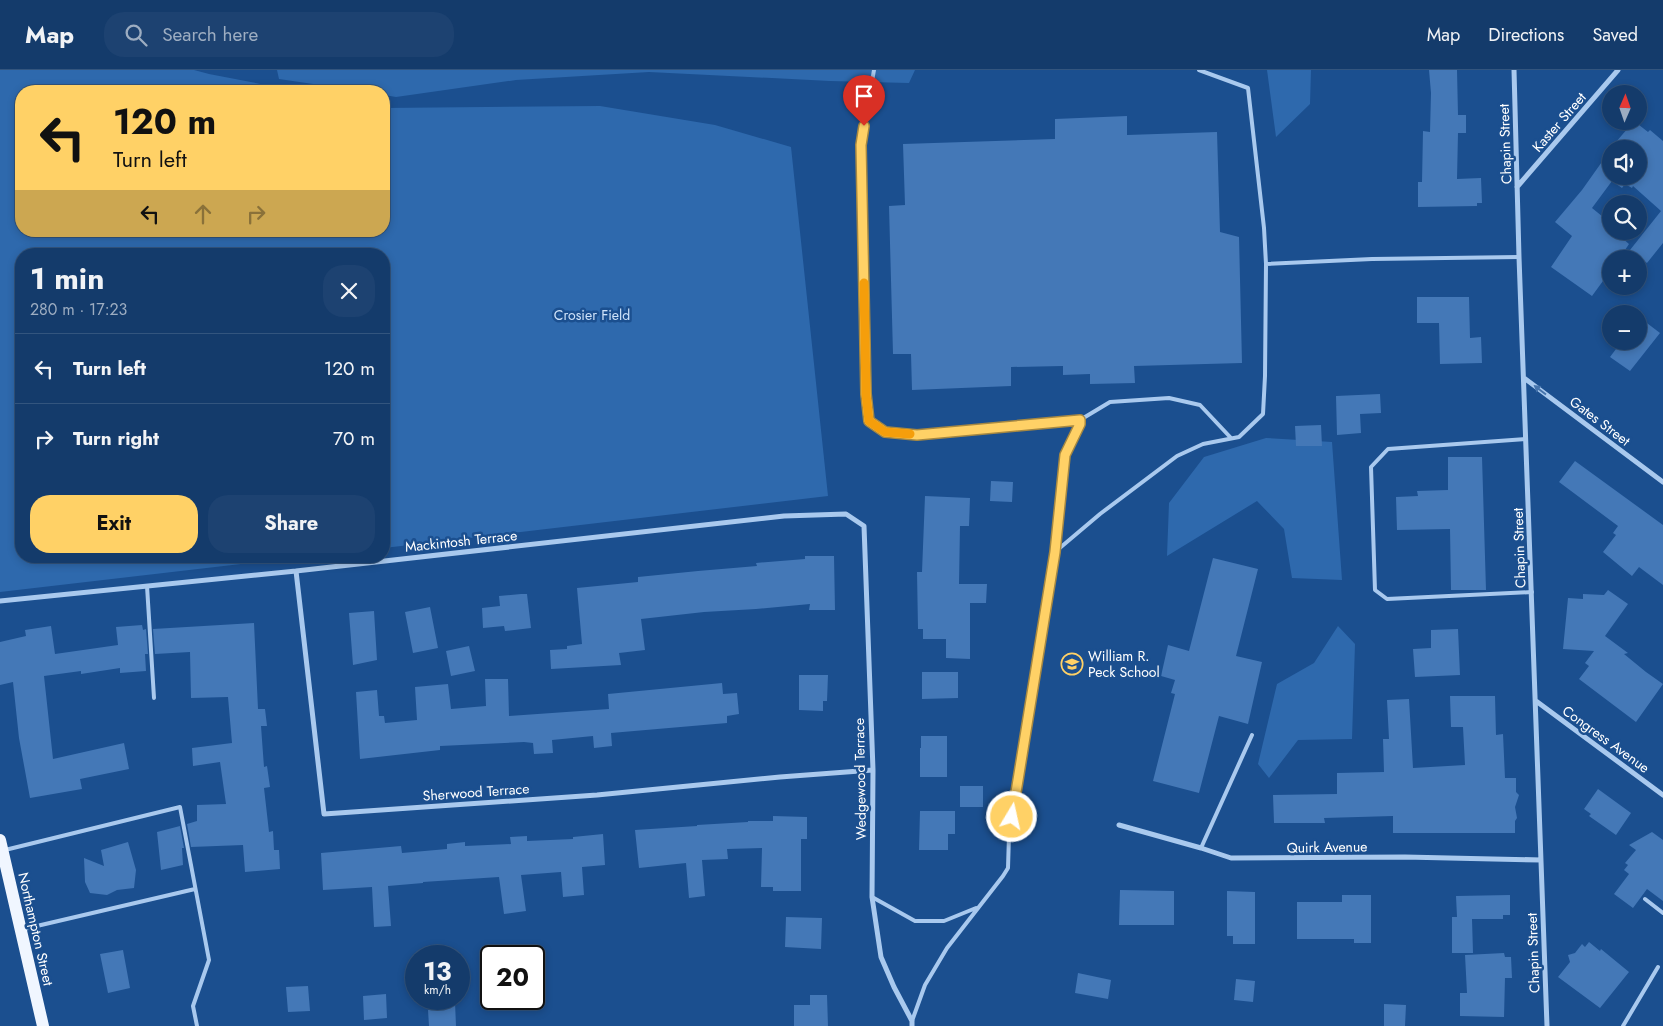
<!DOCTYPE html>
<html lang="en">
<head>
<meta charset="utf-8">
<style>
  :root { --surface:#143b6b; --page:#1d4271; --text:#f1f3f6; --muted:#9dadc1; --line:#33557e; --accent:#ffd166 }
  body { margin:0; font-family:Jost,sans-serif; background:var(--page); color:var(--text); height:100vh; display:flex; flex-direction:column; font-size:19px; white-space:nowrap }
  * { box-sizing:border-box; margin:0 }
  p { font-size:16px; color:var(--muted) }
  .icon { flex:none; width:28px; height:28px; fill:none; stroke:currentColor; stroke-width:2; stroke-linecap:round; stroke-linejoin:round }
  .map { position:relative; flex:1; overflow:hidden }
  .sheet { position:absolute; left:15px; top:178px; width:375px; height:315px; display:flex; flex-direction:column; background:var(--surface); border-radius:20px; box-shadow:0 2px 8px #0003,0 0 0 1px var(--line) }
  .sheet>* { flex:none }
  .guide { position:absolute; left:15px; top:15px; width:375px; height:152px; border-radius:20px; box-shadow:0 2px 8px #0003,0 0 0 1px var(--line); background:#ffd166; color:#111; overflow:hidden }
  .needle { width:32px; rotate:2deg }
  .tools { position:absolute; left:1602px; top:15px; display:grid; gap:10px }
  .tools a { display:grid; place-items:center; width:45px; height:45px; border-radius:50%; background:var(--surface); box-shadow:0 2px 8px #0003,0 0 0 1px var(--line); font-size:25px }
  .speed { position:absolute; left:405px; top:875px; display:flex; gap:10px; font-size:25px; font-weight:700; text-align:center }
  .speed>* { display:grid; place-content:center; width:65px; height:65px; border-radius:50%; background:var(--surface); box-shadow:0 2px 8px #0003,0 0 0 1px var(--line); line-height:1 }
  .speed small { font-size:12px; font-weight:400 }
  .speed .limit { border:2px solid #111; border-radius:8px; background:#fff; color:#111 }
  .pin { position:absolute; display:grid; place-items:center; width:42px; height:42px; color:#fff; margin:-51px -21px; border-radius:50% 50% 50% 0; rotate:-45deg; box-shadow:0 0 5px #0007 }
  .pin .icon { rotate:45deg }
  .me { position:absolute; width:55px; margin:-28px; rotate:9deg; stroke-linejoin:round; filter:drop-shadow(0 0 4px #0008) }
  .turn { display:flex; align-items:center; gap:18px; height:105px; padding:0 15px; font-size:22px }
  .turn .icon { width:65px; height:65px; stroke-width:2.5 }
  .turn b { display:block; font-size:35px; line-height:42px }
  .lanes { display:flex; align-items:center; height:48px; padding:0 15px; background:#0003; justify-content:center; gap:25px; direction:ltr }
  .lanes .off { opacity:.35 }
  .round { display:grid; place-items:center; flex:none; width:52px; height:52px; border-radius:20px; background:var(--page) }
  .head { display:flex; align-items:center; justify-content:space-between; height:85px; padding:0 15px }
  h1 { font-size:30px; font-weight:700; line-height:38px }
  .primary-button { display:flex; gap:10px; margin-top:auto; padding:10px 15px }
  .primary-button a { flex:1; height:58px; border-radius:20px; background:var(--accent); color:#111; font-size:20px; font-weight:700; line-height:58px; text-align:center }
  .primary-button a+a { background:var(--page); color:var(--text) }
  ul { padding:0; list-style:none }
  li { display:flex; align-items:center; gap:15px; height:70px; padding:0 15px; border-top:1px solid var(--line) }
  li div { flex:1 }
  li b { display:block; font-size:19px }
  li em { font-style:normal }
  header { display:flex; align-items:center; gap:30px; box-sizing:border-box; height:70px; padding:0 25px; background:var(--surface); border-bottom:1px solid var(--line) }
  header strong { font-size:24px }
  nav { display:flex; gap:28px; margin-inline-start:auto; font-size:18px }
  .search { width:350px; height:45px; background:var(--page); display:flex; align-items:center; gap:12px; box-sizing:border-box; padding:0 18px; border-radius:20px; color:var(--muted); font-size:19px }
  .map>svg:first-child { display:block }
  .green { fill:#2e69ad }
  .building { fill:#4478b7; fill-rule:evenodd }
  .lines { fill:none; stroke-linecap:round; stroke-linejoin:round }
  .service { stroke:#a9c9ee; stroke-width:4 }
  .minor { stroke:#a9c9ee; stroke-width:5 }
  .primary { stroke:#f0f6ff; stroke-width:12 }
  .oneway { fill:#4674ac }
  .route-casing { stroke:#a68842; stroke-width:12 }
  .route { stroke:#ffd166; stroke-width:9 }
  .slow { stroke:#f59e0b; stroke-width:9 }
  .labels { text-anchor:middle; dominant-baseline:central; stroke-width:5; stroke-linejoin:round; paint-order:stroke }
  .street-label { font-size:14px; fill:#fff; stroke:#1b4f8f }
  .park-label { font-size:14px; fill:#cfe3fa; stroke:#1b4f8f }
  .poi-label { font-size:14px; fill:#fff; stroke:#1b4f8f; text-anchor:start }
</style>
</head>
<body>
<header>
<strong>Map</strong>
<div class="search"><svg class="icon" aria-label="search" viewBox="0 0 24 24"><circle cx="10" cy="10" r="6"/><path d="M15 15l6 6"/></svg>Search here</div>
<nav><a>Map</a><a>Directions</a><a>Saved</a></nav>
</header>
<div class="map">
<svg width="1663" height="956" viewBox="0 0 1663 956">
  <rect width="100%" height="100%" fill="#1b4f8f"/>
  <path class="green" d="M0,0h194l15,4 88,17h-276v140h363v-123l216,-2 115,19 76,22 37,349 -444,52v-294h-363v302h288l-309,36z
    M277,0h638l-6,13 -79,-2 -181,-9 -133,8 -120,17 -12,-2v-4h-23l-82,-12z
    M1267,0h44l-1,34 -34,33z
    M1266,368l66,4 10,138 -50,-2 -8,-49 -27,-28 -90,55 2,-53 35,-46z
    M1338,556l17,18 -3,95 -54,1 -29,38 -11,-14 19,-80 37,-21z"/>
  <path class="building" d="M1429,0h28l1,45h8v18h-8l-1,46 24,-1 1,25h-5v3l-59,1v-25h4l1,-51 7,1 1,-39z
    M1127,46v19l90,-3 3,100 19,5 3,126 -108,3 1,17 -45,1v-10l-27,1v-9l-52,1v19l-99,4 -1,-36h-18l-4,-148 16,-1 -2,-61 152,-5v-20z
    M1634,51l14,11 2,-2 13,11v102l-16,20 -17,-13 31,-39 -28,-25 -1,2 -7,-4 -3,4 -10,-7 -20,27 16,13 -2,3 5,5v2h3l15,13 -10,15h-8v11l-19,26 -41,-29 21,-31 -17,-14 27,-32 34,-48zM1611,79h28v27h-28z
    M1417,227h52l1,41 11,-1 1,26 -42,1 -1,-41h-22z
    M1639,247l21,16 -30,38 -20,-14 12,-16h17z
    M1380,324l1,19 -21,1 1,19 -24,2 -1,-39z
    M1321,355l1,21h-26l-1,-20z
    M1448,387h34l4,133h-35l-1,-61 -53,1 -1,-33 22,-1 -1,-5 31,-1z
    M1575,391l88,64v60l-24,-18 -7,9 -29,-24 13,-17 -3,-2 5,-7 -59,-44z
    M991,411l22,1 -1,20 -22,-1z
    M925,426l45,2 -1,28h-9l-1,58h28l-1,19h-16v56l-24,-1v-19h-23v-10h-5l-1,-57h5z
    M805,486h29l1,54h-26l1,-6 -54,5 -52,3 -63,7 4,31 -26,3 2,12 -70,4 -1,-19 17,-1v-3l15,-2 -5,-56 61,-6v-5l60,-6 59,-5 -1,-3 49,-4z
    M1213,488l45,11 -22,87 26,6 -14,62 -29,-8 -20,77 -46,-12 22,-87 -4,-1 4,-13 -14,-4 7,-31 21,6z
    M1608,520l20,14 -23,32 23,17 -4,1 22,18 17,12 -27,38 -57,-43 10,-13 -4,-3 9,-12 -31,-2 5,-51 15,1v-5l21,1z
    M521,524h6l4,34 -26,3 -1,-5 -21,2 -1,-20 18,-2 -1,-10z
    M430,537l8,41 -25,5 -8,-41z
    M374,541l3,49 -24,5 -4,-52z
    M254,553l4,86h7l2,17h-6l3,41 3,-1 3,21 -6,1 5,44 4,-1 1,19h5l1,19 -35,3 -2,-27 -52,2 -4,-23 10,-3v-16l29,-1 -6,-42 -27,4 -1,-18 40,-5 -4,-46 -37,1 -1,-46 -35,2 -2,-25z
    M142,555l1,5 3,-1 2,25h-3l1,17 -26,2v-5l-39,6v-3l-37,5 9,83 71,-16 5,26 -49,10 2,10 -52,9 -11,-60 -6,-56 -13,3v-43l26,-6 -1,-6 26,-4 4,28 63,-9 -2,-18z
    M1458,559l2,46 -45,2 -2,-28 18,-1v-18z
    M469,576l6,25 -24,5 -5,-25z
    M922,602h36v26l-36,1z
    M799,605h29l-1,26h-4v10l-24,-1z
    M485,609h23l1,37 100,-7 -1,-15 114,-11 1,11 14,-1 2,21 -12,2v7l-116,10 1,13 -18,2 -1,-12 -41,4 1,13 -19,1 -1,-11 -9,-1 -84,4v4l-80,9 -4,-67 21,-2 2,26h5l1,7 32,-3 -2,-33 33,-3 3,25 35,-3z
    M1450,626h45l1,39 7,-1 2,44h11v14l3,3 -4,12 2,11 -2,3v12h-122v-17l-69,2 1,5h-51l-1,-28 64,-1v-21l47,-1 -1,-33h6l-2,-39 22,-1 4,69 52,-3 -2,-38h-12z
    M921,666h26v41h-27v-29h1z
    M960,716h23v21h-23z
    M1598,719l33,24 -15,22 -27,-19 2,-2 -7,-5z
    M920,741h35v23h-7v16h-29z
    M773,746l34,1v22h-6v52h-28v-4h-12l1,-39 -35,1 1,10 -26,1 3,36 -16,2 -3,-35 -47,5 -4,-38 62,-4v-1l51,-3v-1h25z
    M180,756l4,22h-2l1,17 -22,5 -4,-38z
    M1652,762l11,8v61l-16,-12 -14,19 -19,-14 15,-20 -5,-4 4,-5 -3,-2 11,-13 -7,-5z
    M603,764l2,31 -23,2 2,28 -21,2 -2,-25 -40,3 5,36 -22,3 -5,-37 -76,5v1l-35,3 3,40 -17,1 -2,-40 -49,3 -2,-37 80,-7 1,7 45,-4v-5l18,-2v4l46,-2 -1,-7 17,-1v5l46,-2v-2z
    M128,772l8,28 -2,18 -17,2 -10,5 -17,-2 -5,-11 -1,-24 20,8 -3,-16z
    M1120,820l54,1v34h-55z
    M1227,821l28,1v52h-22v-8h-6z
    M1342,825h29v48h-17v-4h-57v-37h45z
    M1510,825v20h-7v4h-31l1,34h-21v-36h5l-1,-21z
    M786,847l36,1 -1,31 -36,-2z
    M1589,872l11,9 1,-2 28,23 -29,36 -42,-31 12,-15 -2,-7 7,-2 7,-9 3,3z
    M123,880l7,38 -22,5 -8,-39z
    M1504,883l1,4h6l1,21h-7l-1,39 -44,-1v-23h7l-2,-38z
    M1078,903l33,7 -3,19 -33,-6z
    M1236,909l19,2 -2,21 -19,-2z
    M308,916l2,25 -22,1 -2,-25z
    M386,924l1,24 -23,2 -1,-24z
    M810,925h17l1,31h-34v-21h16z
    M455,932l1,24h-27l-1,-16h4v-7z
    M1384,934l22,1 -1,21h-21z"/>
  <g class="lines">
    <path class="service" d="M874,0l-13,75 5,249 3,27 16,11 32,3 163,-15v4l-15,31 -10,97 -46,283 -1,33 -5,8 -56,72 -22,37 -13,36
      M1266,194l106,-5 147,-2
      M1080,350l30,-18 59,-4 31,7 31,33
      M1526,369l-138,10 -17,18 4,123 12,9 145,-7
      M1055,482l45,-38 77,-58 26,-12 36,-7 24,-23 2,-38 1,-112 -2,-36 -16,-140 -49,-18
      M147,516l7,112
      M1201,778l51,-113
      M5,780l175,-43 29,153 -16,46 4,20
      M872,827l43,24h29l32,-13
      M1645,829l18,14
      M24,859l171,-40
      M1623,956l35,-59"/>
    <path class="minor" d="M1514,0l5,187 28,769
      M1517,117l101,-117
      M1524,308l139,104
      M296,501l28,243 273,-19 183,-18 93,-7
      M0,531l296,-30 488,-55 62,-2 18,12 9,244 -1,127 9,60 13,30 18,34v5
      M1536,631l127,94
      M1119,755l82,23 30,10 174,-1 136,3"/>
    <path class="primary" d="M0,770l43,186"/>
  </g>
  <defs><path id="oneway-solid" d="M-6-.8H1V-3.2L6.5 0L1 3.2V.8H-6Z" transform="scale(1.25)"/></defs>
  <use class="oneway" href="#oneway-solid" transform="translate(1540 320) rotate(-143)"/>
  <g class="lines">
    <g class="route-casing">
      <path id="route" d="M864,56l-3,19 5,249 3,27 16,11 32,3 163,-15v4l-15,31 -10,97 -43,265"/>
    </g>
    <use href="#route" class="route"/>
    <path class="slow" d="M864,213l2,111 3,27 16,11 25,2"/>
  </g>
  <defs>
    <g id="school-ring" transform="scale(1.125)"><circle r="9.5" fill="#1b4f8f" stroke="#ffd166" stroke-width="1.5"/><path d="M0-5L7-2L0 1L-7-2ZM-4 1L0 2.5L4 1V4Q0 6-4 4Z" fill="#ffd166"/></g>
  </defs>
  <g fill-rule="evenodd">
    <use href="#school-ring" x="1072" y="594"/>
  </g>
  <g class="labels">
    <g class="street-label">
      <text transform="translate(1559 52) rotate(-49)">Kaster Street</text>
      <text transform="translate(1505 74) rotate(-92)">Chapin Street</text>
      <text transform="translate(1600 351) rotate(37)">Gates Street</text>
      <text transform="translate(461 471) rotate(-6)">Mackintosh Terrace</text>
      <text transform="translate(1519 478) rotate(-92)">Chapin Street</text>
      <text transform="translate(1606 669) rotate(36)">Congress Avenue</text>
      <text transform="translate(860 709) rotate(-91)">Wedgewood Terrace</text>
      <text transform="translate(476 722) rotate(-4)">Sherwood Terrace</text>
      <text transform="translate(1327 777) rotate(-1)">Quirk Avenue</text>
      <text transform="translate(36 859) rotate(77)">Northampton Street</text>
      <text transform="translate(1533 883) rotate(-92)">Chapin Street</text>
    </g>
    <g class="park-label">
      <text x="592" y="245">Crosier Field</text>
    </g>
    <g class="poi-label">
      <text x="1088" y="586">William R.<tspan x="1088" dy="16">Peck School</tspan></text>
    </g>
  </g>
</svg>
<div class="tools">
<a><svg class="needle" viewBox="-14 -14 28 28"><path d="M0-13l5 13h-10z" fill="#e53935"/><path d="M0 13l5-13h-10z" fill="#9dadc1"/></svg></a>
<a><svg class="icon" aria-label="sound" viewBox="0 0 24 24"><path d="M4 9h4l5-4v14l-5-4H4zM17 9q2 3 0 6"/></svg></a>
<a><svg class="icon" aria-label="search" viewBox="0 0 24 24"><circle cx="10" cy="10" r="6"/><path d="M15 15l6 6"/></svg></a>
<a>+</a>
<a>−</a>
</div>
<div class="speed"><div>13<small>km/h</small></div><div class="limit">20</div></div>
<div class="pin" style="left:864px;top:56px;background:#d93025"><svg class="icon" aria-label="arrive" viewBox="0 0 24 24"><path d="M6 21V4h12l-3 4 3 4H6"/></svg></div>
<svg class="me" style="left:1012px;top:747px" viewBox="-20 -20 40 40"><circle r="17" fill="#ffd166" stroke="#fff" stroke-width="3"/><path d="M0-11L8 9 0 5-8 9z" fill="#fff"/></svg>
<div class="guide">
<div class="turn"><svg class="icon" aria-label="left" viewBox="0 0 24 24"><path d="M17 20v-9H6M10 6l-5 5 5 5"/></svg><div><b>120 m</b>Turn left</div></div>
<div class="lanes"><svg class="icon" aria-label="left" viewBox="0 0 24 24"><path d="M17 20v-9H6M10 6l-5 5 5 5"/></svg><svg class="icon off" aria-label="ahead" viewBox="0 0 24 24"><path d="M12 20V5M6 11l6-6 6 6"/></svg><svg class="icon off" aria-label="right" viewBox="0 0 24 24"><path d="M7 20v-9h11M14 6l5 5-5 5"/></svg></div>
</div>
<section class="sheet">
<div class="head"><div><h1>1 min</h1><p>280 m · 17:23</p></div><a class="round"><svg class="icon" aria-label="close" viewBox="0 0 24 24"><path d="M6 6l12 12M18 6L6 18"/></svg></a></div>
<ul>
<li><svg class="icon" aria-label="left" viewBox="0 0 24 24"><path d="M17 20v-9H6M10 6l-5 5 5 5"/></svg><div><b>Turn left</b></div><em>120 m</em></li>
<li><svg class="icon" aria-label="right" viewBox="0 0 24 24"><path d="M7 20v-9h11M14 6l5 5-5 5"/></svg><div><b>Turn right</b></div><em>70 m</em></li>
</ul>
<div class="primary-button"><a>Exit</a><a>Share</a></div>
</section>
</div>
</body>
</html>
